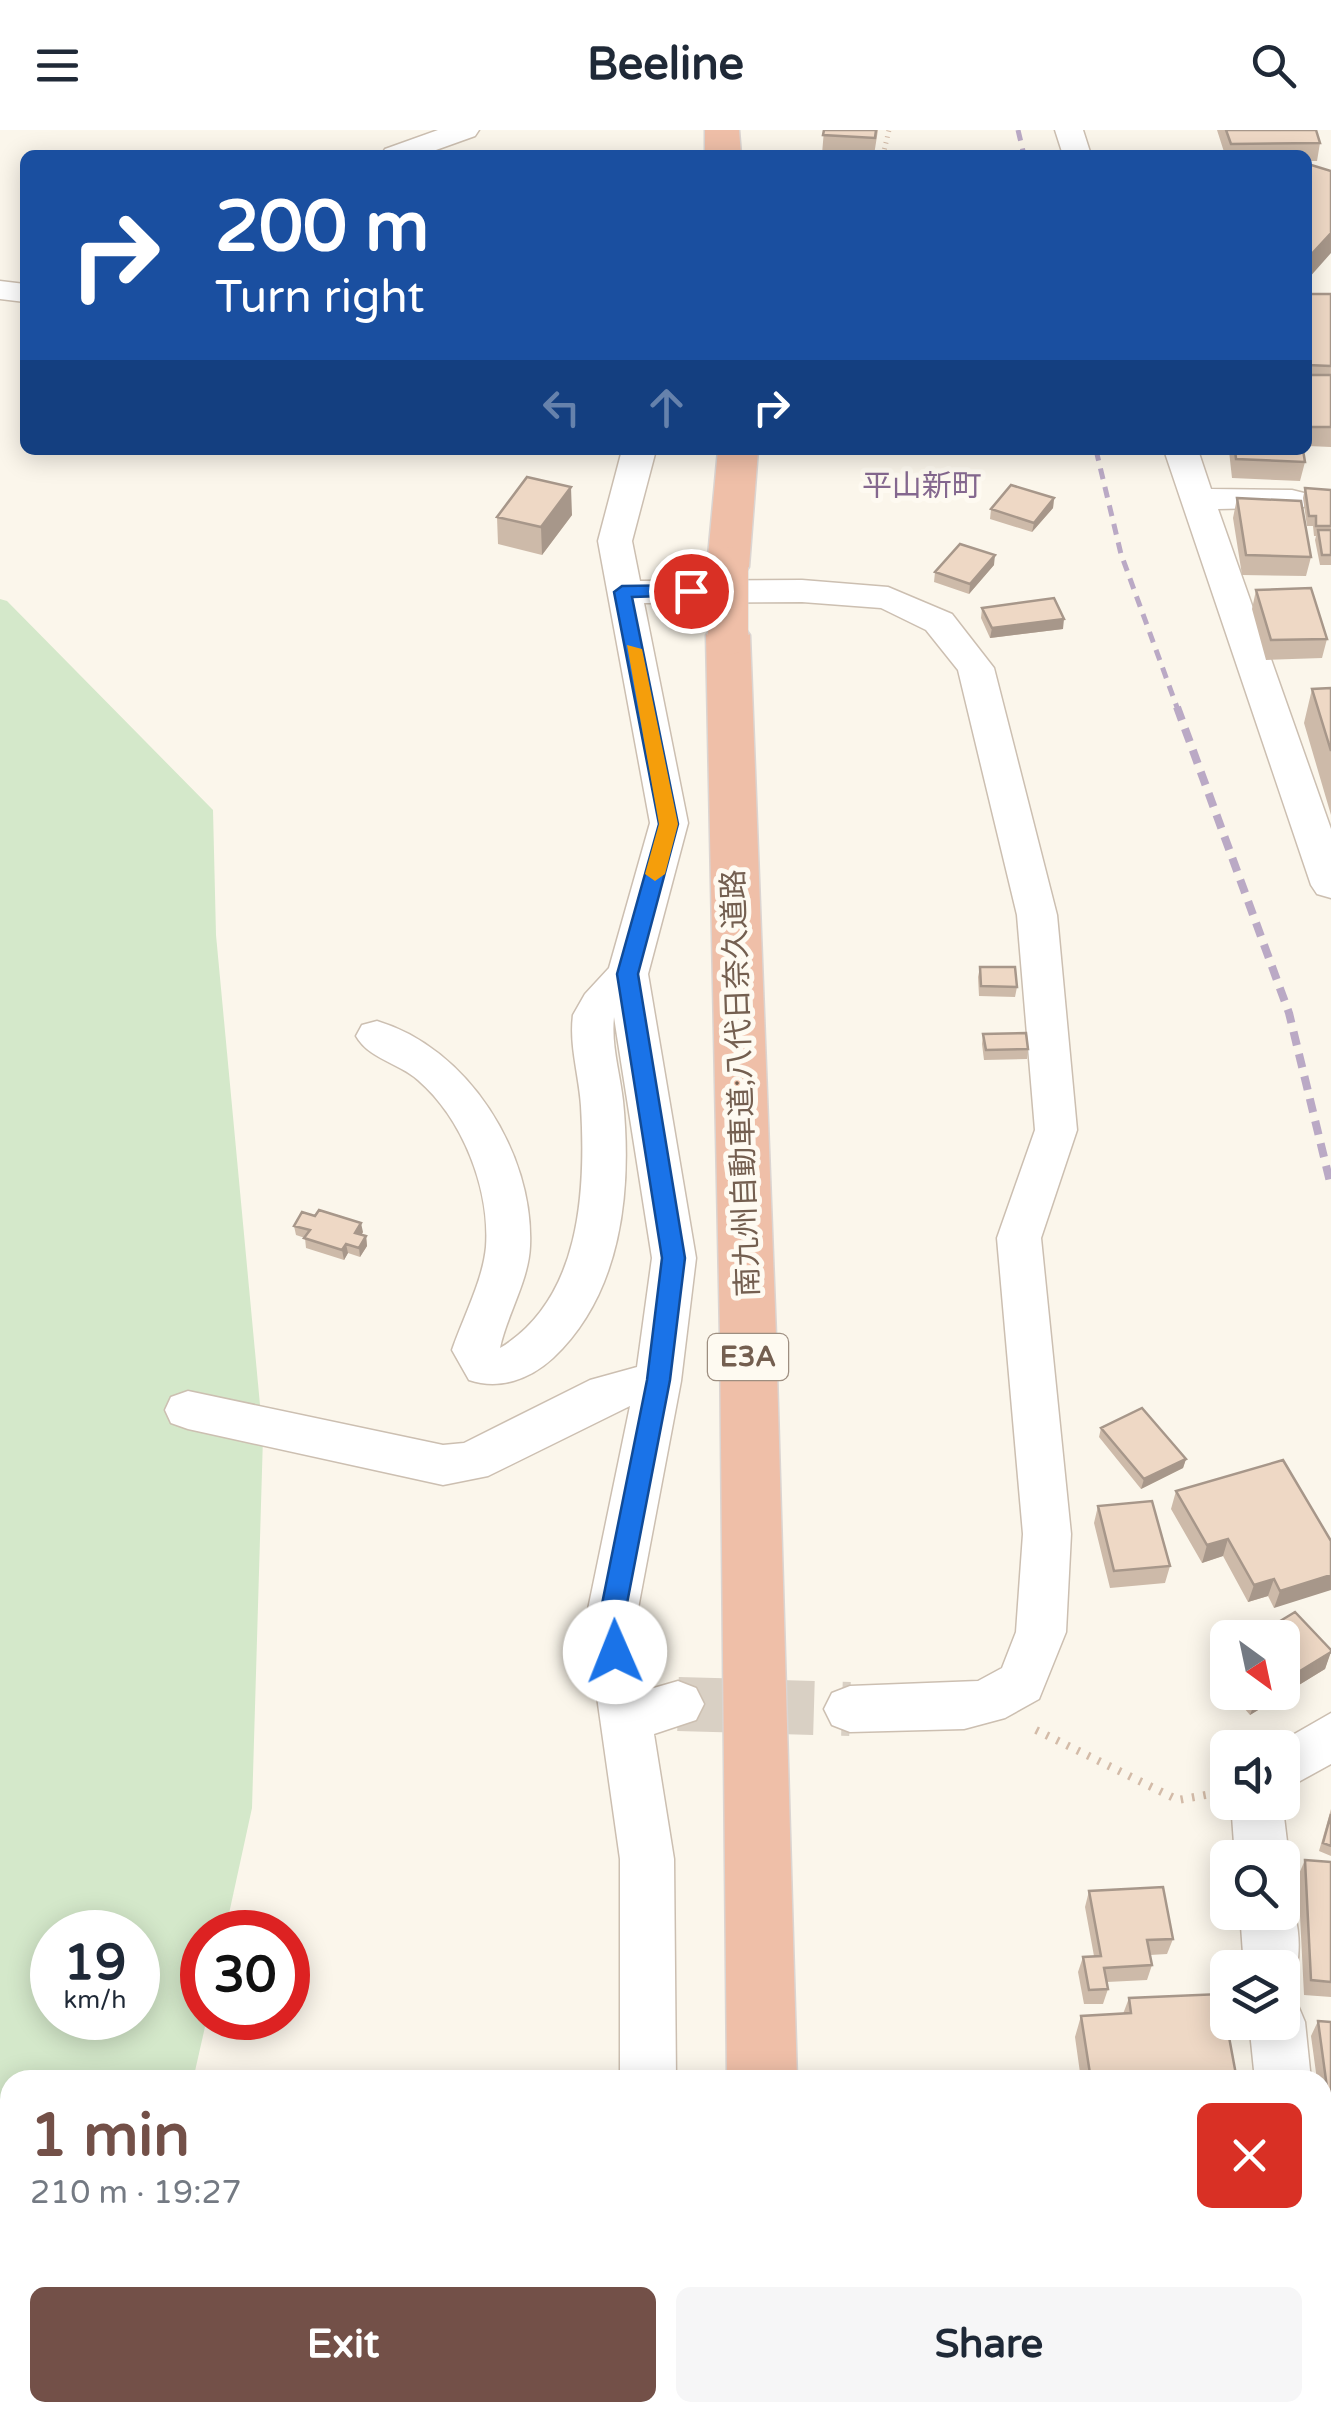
<!DOCTYPE html>
<html lang="en">
<head>
<meta charset="utf-8">
<style>
  :root { --surface:#fff; --page:#f6f6f7; --text:#1f2937; --muted:#747a83; --accent:#735048 }
  body { margin:0; font-family:"Varela Round","Noto Sans JP",sans-serif; background:var(--page); color:var(--text); height:100vh; display:flex; flex-direction:column; font-size:38px; white-space:nowrap }
  * { box-sizing:border-box; margin:0 }
  p { font-size:32px; color:var(--muted) }
  .icon { flex:none; width:55px; height:55px; fill:none; stroke:currentColor; stroke-width:2; stroke-linecap:round; stroke-linejoin:round }
  .map { position:relative; flex:1; overflow:hidden }
  .details { position:absolute; left:0px; top:1940px; width:1332px; height:352px; display:flex; flex-direction:column; background:var(--surface); border-radius:30px 30px 0 0; box-shadow:0 5px 25px #0003 }
  .details>* { flex:none }
  .guide { position:absolute; left:20px; top:20px; width:1292px; height:305px; border-radius:15px; box-shadow:0 5px 25px #0003; background:#1a4fa0; color:#fff; overflow:hidden }
  .needle { width:65px; rotate:147deg }
  .controls { position:absolute; left:1210px; top:1490px; display:grid; gap:20px }
  .controls a { display:grid; place-items:center; width:90px; height:90px; border-radius:15px; background:var(--surface); box-shadow:0 5px 25px #0003; font-size:50px }
  .speed { position:absolute; left:30px; top:1780px; display:flex; gap:20px; font-size:50px; font-weight:700; text-align:center }
  .speed>* { display:grid; place-content:center; width:130px; height:130px; border-radius:50%; background:var(--surface); box-shadow:0 5px 25px #0003; line-height:1 }
  .speed small { font-size:25px; font-weight:400 }
  .speed .limit { border:15px solid #d22; background:#fff; color:#111 }
  .pin { position:absolute; display:grid; place-items:center; width:85px; height:85px; color:#fff; margin:-42px; border:5px solid #fff; border-radius:50%; box-shadow:0 2px 10px #0007 }
  .me { position:absolute; width:110px; margin:-55px; rotate:359deg; stroke-linejoin:round; filter:drop-shadow(0 0 8px #0008) }
  .turn { display:flex; align-items:center; gap:35px; height:210px; padding:0 30px; font-size:45px }
  .turn .icon { width:130px; height:130px; stroke-width:2.5 }
  .turn b { display:block; font-size:70px; line-height:85px }
  .lanes { display:flex; align-items:center; height:95px; padding:0 30px; background:#0003; justify-content:center; gap:50px; direction:ltr }
  .lanes .off { opacity:.35 }
  .round { display:grid; place-items:center; flex:none; width:105px; height:105px; border-radius:15px; background:var(--page) }
  .overview { display:flex; align-items:center; justify-content:space-between; height:170px; padding:0 30px }
  h1 { font-size:60px; font-weight:800; line-height:75px; color:var(--accent) }
  .action { display:flex; gap:20px; margin-top:auto; padding:20px 30px }
  .action a { flex:1; height:115px; border-radius:15px; background:var(--accent); color:#fff; font-size:40px; font-weight:800; line-height:115px; text-align:center }
  .action a+a { background:var(--page); color:var(--text) }
  header { display:flex; justify-content:space-between; align-items:center; height:130px; padding:0 30px; background:var(--surface); font-size:45px; font-weight:800 }
  .map>svg:first-child { display:block }
  .green { fill:#d4e8ca; fill-rule:evenodd }
  .lines { fill:none; stroke-linecap:round; stroke-linejoin:round }
  .street-tunnel { stroke:#d9d0c4; stroke-width:54; stroke-dasharray:54 28; stroke-linecap:butt }
  .street-casing { stroke:#ccbfb1; stroke-width:3 }
  .highway-casing { stroke:#dbd5d2; stroke-width:3 }
  .path-far1 { stroke:#d3bba8; stroke-width:5; stroke-dasharray:1 5; stroke-linecap:butt }
  .path { stroke:#d3bba8; stroke-width:8; stroke-dasharray:2.5 9; stroke-linecap:butt }
  .street { fill:#fff; fill-rule:evenodd }
  .highway { fill:#efbfa8; fill-rule:evenodd }
  .rail-far1 { stroke:#baa9c5; stroke-width:5; stroke-dasharray:11 8; stroke-linecap:butt }
  .rail { stroke:#baa9c5; stroke-width:8; stroke-dasharray:14 9; stroke-linecap:butt }
  .highway-bridge-casing { stroke:#dbd5d2; stroke-width:41; stroke-linecap:butt }
  .highway-bridge { stroke:#efbfa8; stroke-width:40 }
  .wall { fill:#cdbaa9 }
  .shaded-wall { fill:#a7978a }
  .building { fill:#eed8c5; stroke:#a7978a; stroke-width:2.5 }
  .route { fill:#1a73e8; stroke:#114b97; stroke-width:2.5 }
  .slow { fill:#f59e0b }
  .labels { text-anchor:middle; dominant-baseline:central; stroke-width:10; stroke-linejoin:round; paint-order:stroke }
  .shield { fill:#fefaf1; stroke:#9d8e80; stroke-width:2.5 }
  .shield-label { font-size:28px; font-weight:bold; fill:#745f50 }
  .far-quarter-label { font-size:30px; fill:#85688f; stroke:#fefaf1 }
  .street-label { font-size:30px; fill:#745f50; stroke:#fefaf1 }
</style>
</head>
<body>
<header><svg class="icon" aria-label="menu" viewBox="0 0 24 24"><path d="M4 6h16M4 12h16M4 18h16"/></svg>Beeline<svg class="icon" aria-label="search" viewBox="0 0 24 24"><circle cx="10" cy="10" r="6"/><path d="M15 15l6 6"/></svg></header>
<div class="map">
<svg width="1331" height="2291" viewBox="0 0 1331 2291">
  <rect width="100%" height="100%" fill="#fbf6eb"/>
  <path class="green" d="M0,469l7,2 206,209 3,125 47,502 -11,371 -27,124h-23v86h5l-14,62h-183v332l112,1 -2,8h-120zM52,1802h86v86h-86z"/>
  <g class="lines">
    <path class="street-tunnel" d="M678,1574l172,5"/>
    <g class="street-casing">
      <path id="street" d="M438,0h41l-4,6 -53,19h-41l4,-6z
        M1055,0h28l8,25h-28z
        M0,151l25,3v18l-25,-3z
        M622,320h34l-24,91 8,40 162,-1 86,7 64,27 42,54 63,247 20,215 -36,108 30,296 -5,98 -27,67 -34,19 -41,11 -114,3 -18,-7 -8,-16 8,-16 18,-7 128,-5 24,-13 14,-36 7,-98 -26,-296 38,-108 -18,-215 -59,-245 -32,-40 -45,-22 -79,-6 -158,1 44,220 -40,151 48,284 -15,123 -45,238 11,71 31,-9 18,7 8,16 -8,16 -42,14 20,125 2,221h-56v-221l-34,-240 44,-213 -142,70 -45,9 -255,-56 -17,-6 -6,-13 6,-13 17,-6 255,54 21,-2 126,-63 47,-13 15,-109 -38,-241c-3,29 6,56 9,84 9,90 -1,192 -70,257 -24,22 -54,32 -84,22l-17,-30c11,-32 31,-70 34,-103 4,-58 -23,-128 -68,-167 -19,-17 -49,-21 -62,-44l6,-11 15,-4c91,27 157,132 153,225 -1,34 -24,71 -30,102 81,-49 86,-157 81,-242 -2,-31 -12,-60 -8,-91l12,-21 24,-26 41,-145 -52,-282z
        M1164,320h34l13,39 81,1 12,3 5,7 -5,7 -86,2 113,320v69l-14,-4 -6,-9z
        M1331,1583v51l-49,27v-43h-12z
        M1282,1670l7,58 -7,14v-14h-47l-4,-56z
        M1282,1763c21,20 20,69 9,93l-9,4v-22h-38l-4,-56h42z
        M1282,1867l15,6 8,19 6,58h-56l-6,-58h33z
        M1322,2253l9,4v34h-43l-1,-9h35z
        M617,2282h62v9h-62z"/>
    </g>
    <g class="highway-casing">
      <path id="highway" d="M705,0h34l2,25h-36z
        M718,320h40l-9,117 -6,9 -15,4 -15,-4 -6,-9z
        M728,491l15,4 7,10 26,701 21,744h-70l-7,-744 -14,-701 7,-10z
        M732,2282h75l1,9h-76z"/>
    </g>
    <path class="path-far1" d="M883,25l6,-25"/>
    <path class="path" d="M1036,1600l142,70 33,-6"/>
    <use href="#street" class="street"/>
    <use href="#highway" class="highway"/>
    <path class="rail-far1" d="M1018,0l6,25
      M1096,320l25,104 57,156"/>
    <path class="rail" d="M1177,577l112,306 42,173"/>
    <g class="highway-bridge-casing">
      <path id="highway-bridge" d="M728,437v68"/>
    </g>
    <use href="#highway-bridge" class="highway-bridge"/>
  </g>
  <path class="wall" d="M824,0h54l-4,25 -52,-1z
    M1217,0h99l4,13 -3,18h-9v-6h-83z
    M1308,164h23v153l-23,-1z
    M1217,320h86l2,12 -5,19 -68,-3 -3,-27z
    M1305,358l26,2v75h-11l-5,-25 1,-4h-2l-1,-10h-6l-4,-28z
    M1054,368l-1,10 -21,24 -42,-13 1,-10z
    M1237,368l74,59 -5,19 -64,-1 -9,-57z
    M572,385l-30,40 -44,-11 -1,-27z
    M994,435l-25,29 -35,-12 1,-10z
    M1256,460l71,49 -5,19 -56,2 -14,-51z
    M982,478l81,21 -73,9 -9,-20z
    M1331,558v127l-27,-92 8,-34z
    M980,837l37,20 -2,10 -36,-1 -1,-19z
    M983,904l45,15 -1,10 -43,1 -2,-16z
    M294,1096l69,6 -2,3 5,1 1,10 -7,11 -12,-4 -4,7 -38,-12 -1,-10 -9,-3z
    M1101,1298l85,31 -3,9 -42,21 -42,-52z
    M1176,1361l155,50 -57,67 -6,-12 -20,6 -25,-46 -21,7 -31,-54z
    M1098,1376l72,60 -5,17 -55,5 -16,-65z
    M1331,1520l-6,19 -75,46 -20,-23h52z
    M1228,1522v37l-14,-15 6,-17z
    M1331,1679v47l-12,-5z
    M1305,1730l26,2v135l-27,-2 -6,-119z
    M1089,1761l84,48 -6,15 -17,1 2,10 -5,15 -40,2 1,7 -5,15h-19l-6,-32 5,-15 11,-1 -9,-49z
    M1129,1868l108,82h-156l-6,-43 6,-21 42,-2z
    M1318,1891l13,1v166l-9,-64v-44h-5l-6,-44z"/>
  <path class="shaded-wall" d="M1331,103v20l-23,26v-21z
    M571,357l1,28 -30,40 -1,-28z
    M1054,368l-1,10 -21,24 2,-9z
    M995,425l-1,10 -25,29 1,-10z
    M1064,489l-1,10 -73,9 2,-10z
    M361,1093l2,9 -6,10 -2,-9z
    M366,1106l1,10 -7,11 -1,-9z
    M346,1114l2,9 -4,7 -2,-10z
    M1186,1329l-3,9 -42,21 3,-10z
    M1228,1409l-5,17 -21,7 5,-18z
    M1331,1445v15l-57,18 6,-17z
    M1274,1449l-6,17 -20,6 6,-17z
    M1331,1522l-6,17 -75,46 6,-16 10,-7h16v-10z"/>
  <path class="building" d="M824,0h52l-1,8 -52,-3z
    M1226,0h90l4,13 -89,1z
    M1308,34l23,7v62l-23,25z
    M1308,164h23v72l-23,-1z
    M1308,245h23v52h-23z
    M1235,320h68l2,12 -69,-3z
    M527,347l44,10 -30,40 -44,-10z
    M1011,355l43,13 -20,25 -43,-14z
    M1305,358l26,2v36h-15v-10h-7z
    M1237,368l64,3 10,56 -65,-2z
    M1318,400h13v25h-9z
    M960,414l35,11 -25,29 -35,-12z
    M1311,458l16,51 -56,1 -15,-50z
    M1054,468l10,21 -72,9 -10,-20z
    M1331,558v63l-19,-62z
    M980,837h35l2,20 -36,-1z
    M1026,903l2,16 -42,1 -3,-16z
    M319,1080l42,13 -6,10 11,3 -7,12 -13,-4 -4,6 -38,-12 6,-8 -16,-4 8,-14 13,4z
    M1142,1278l44,51 -42,20 -43,-51z
    M1283,1330l48,81v34l-51,16 -6,-12 -20,6 -26,-46 -21,6 -31,-54z
    M1152,1371l18,65 -56,5 -16,-65z
    M1295,1482l36,38v2l-49,30v-44h-30z
    M1228,1522v14l-8,-9z
    M1251,1562h15l-10,7z
    M1331,1684v32l-8,-3z
    M1305,1730l26,2v120l-20,-2z
    M1163,1757l10,52 -26,1 5,25 -48,3 4,21 -19,1 -6,-33 18,-1 -12,-65z
    M1221,1864l16,86h-146l-10,-64 50,-3 -2,-15z
    M1318,1891l13,1v95z"/>
  <path class="route" d="M691,455l9,6 -3,4 -65,2 46,227 -40,150 47,284 -15,122 -46,239 4,33 -13,12 -12,-12 -4,-33 48,-239 15,-122 -45,-284 42,-150 -45,-232 8,-6z"/>
  <path class="slow" d="M627,515l15,4 36,175 -13,50 -10,7 -10,-7 14,-50z"/>
  <g class="labels">
    <rect class="shield" x="708" y="1204" width="80" height="46" rx="8"/>
    <g class="shield-label">
      <text x="748" y="1227">E3A</text>
    </g>
    <g class="far-quarter-label">
      <text x="922" y="356">平山新町</text>
    </g>
    <g class="street-label">
      <text transform="translate(741 953) rotate(-92)">南九州自動車道;八代日奈久道路</text>
    </g>
  </g>
</svg>
<div class="controls">
<a><svg class="needle" viewBox="-14 -14 28 28"><path d="M0-13l5 13h-10z" fill="#e53935"/><path d="M0 13l5-13h-10z" fill="#747a83"/></svg></a>
<a><svg class="icon" aria-label="sound" viewBox="0 0 24 24"><path d="M4 9h4l5-4v14l-5-4H4zM17 9q2 3 0 6"/></svg></a>
<a><svg class="icon" aria-label="search" viewBox="0 0 24 24"><circle cx="10" cy="10" r="6"/><path d="M15 15l6 6"/></svg></a>
<a><svg class="icon" aria-label="layers" viewBox="0 0 24 24"><path d="M12 4l9 5-9 5-9-5zM3 14l9 5 9-5"/></svg></a>
</div>
<div class="speed"><div>19<small>km/h</small></div><div class="limit">30</div></div>
<div class="pin" style="left:691px;top:461px;background:#d93025"><svg class="icon" aria-label="arrive" viewBox="0 0 24 24"><path d="M6 21V4h12l-3 4 3 4H6"/></svg></div>
<svg class="me" style="left:615px;top:1522px" viewBox="-20 -20 40 40"><circle r="19" fill="#fff"/><path d="M0-13L10 11 0 6-10 11z" fill="#1a73e8"/></svg>
<div class="guide">
<div class="turn"><svg class="icon" aria-label="right" viewBox="0 0 24 24"><path d="M7 20v-9h11M14 6l5 5-5 5"/></svg><div><b>200 m</b>Turn right</div></div>
<div class="lanes"><svg class="icon off" aria-label="left" viewBox="0 0 24 24"><path d="M17 20v-9H6M10 6l-5 5 5 5"/></svg><svg class="icon off" aria-label="ahead" viewBox="0 0 24 24"><path d="M12 20V5M6 11l6-6 6 6"/></svg><svg class="icon" aria-label="right" viewBox="0 0 24 24"><path d="M7 20v-9h11M14 6l5 5-5 5"/></svg></div>
</div>
<section class="details">
<div class="overview"><div><h1>1 min</h1><p>210 m · 19:27</p></div><a class="round" style="background:#d93025;color:#fff"><svg class="icon" aria-label="close" viewBox="0 0 24 24"><path d="M6 6l12 12M18 6L6 18"/></svg></a></div>
<div class="action"><a>Exit</a><a>Share</a></div>
</section>
</div>
</body>
</html>
